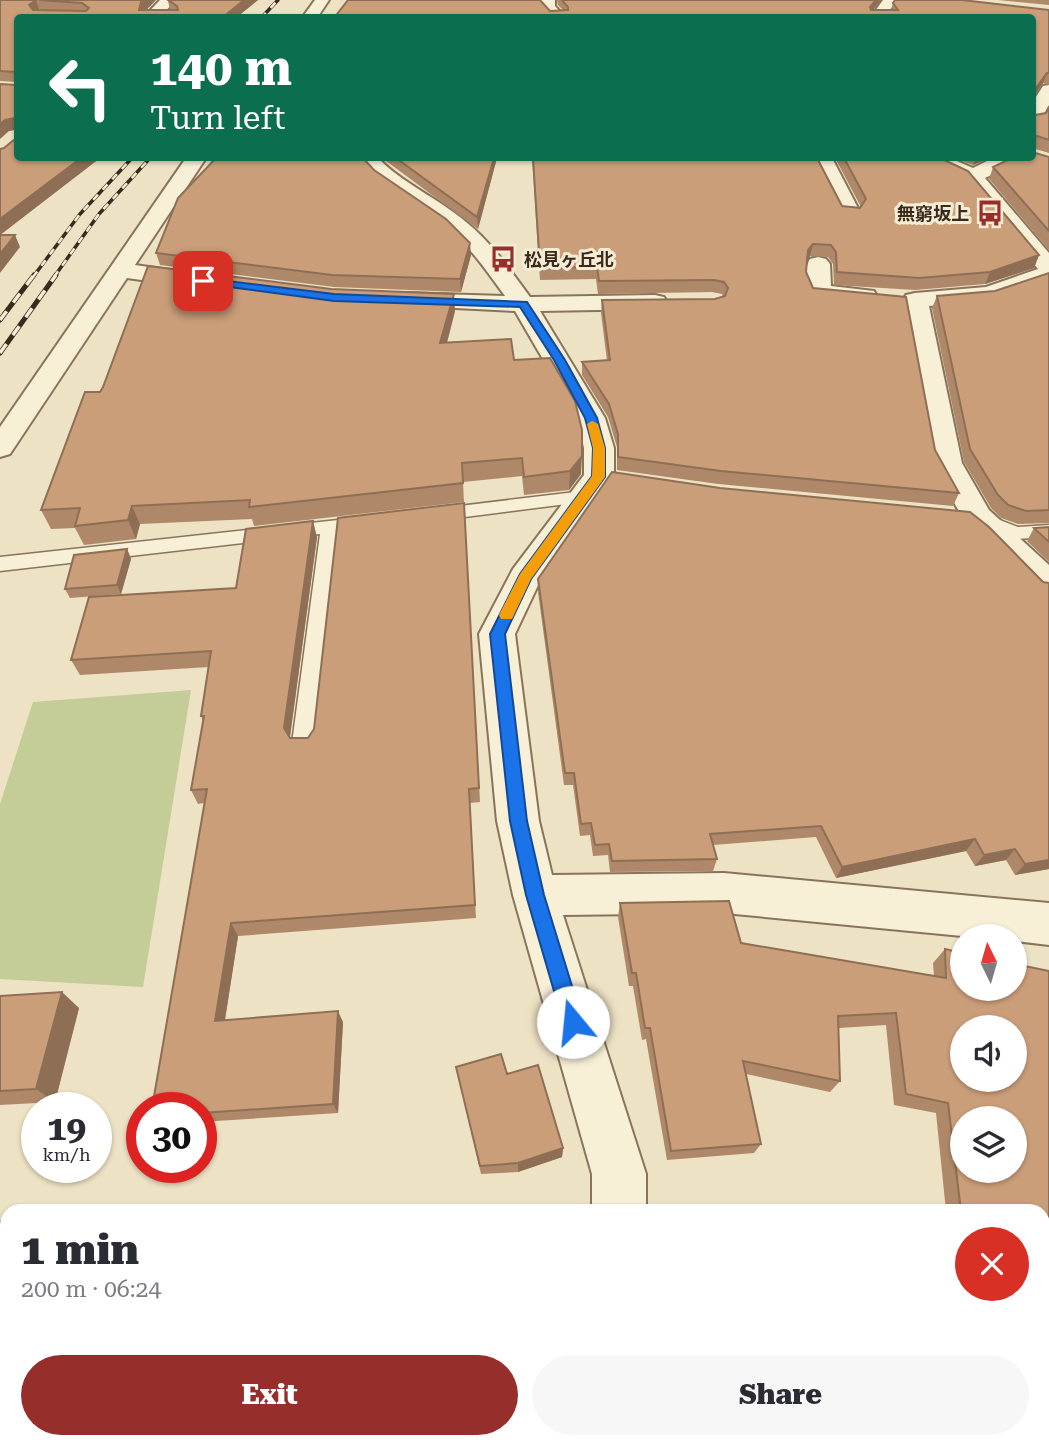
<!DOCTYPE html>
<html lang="en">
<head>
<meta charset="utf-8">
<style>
  :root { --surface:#fff; --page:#f7f7f7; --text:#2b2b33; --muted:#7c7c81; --accent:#962e2b }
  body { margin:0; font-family:"Roboto Serif","Noto Sans JP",serif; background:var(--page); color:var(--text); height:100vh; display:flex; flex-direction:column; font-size:26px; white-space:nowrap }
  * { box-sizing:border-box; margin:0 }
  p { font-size:23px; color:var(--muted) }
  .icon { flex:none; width:38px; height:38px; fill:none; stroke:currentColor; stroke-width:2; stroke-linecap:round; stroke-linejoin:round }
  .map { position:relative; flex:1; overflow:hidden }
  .drawer { position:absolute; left:0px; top:1204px; width:1050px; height:245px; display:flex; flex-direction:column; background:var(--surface); border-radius:21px 21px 0 0; box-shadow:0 2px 5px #0004 }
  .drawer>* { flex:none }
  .banner { position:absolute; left:14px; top:14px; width:1022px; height:147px; border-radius:7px; box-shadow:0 2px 5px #0004; background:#0b6e4f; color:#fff; overflow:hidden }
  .needle { width:46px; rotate:355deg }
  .controls { position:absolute; left:950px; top:924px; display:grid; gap:14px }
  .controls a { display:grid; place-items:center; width:77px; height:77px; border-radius:50%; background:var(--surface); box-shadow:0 2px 5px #0004; font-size:35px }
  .speed { position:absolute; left:21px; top:1092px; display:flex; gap:14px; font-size:35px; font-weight:700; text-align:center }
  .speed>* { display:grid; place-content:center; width:91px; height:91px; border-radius:50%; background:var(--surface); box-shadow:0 2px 5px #0004; line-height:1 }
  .speed small { font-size:18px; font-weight:400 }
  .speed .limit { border:10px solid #d22; background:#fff; color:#111 }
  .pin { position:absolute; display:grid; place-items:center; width:60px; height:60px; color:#fff; margin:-30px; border-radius:14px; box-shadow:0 4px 10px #0006 }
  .me { position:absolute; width:77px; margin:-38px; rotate:343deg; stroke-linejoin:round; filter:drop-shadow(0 0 5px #0008) }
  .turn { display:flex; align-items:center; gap:24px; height:147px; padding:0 21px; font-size:32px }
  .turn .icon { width:91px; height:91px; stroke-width:2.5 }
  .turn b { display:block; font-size:49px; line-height:60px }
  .round { display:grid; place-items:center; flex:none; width:74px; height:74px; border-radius:37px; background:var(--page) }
  .summary { display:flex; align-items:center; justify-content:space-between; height:119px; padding:0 21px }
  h1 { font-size:42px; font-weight:800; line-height:52px }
  .cta { display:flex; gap:14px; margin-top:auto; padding:14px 21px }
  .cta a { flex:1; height:80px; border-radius:42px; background:var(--accent); color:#fff; font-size:28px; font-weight:800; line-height:80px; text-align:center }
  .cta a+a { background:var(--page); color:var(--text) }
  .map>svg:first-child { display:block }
  .green { fill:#c4cc98 }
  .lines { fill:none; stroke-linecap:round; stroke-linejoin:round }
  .service-casing { stroke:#88745a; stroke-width:3 }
  .minor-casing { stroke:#88745a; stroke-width:4 }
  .tertiary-casing { stroke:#88745a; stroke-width:4 }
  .service { fill:#f8efd7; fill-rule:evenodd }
  .minor { fill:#f8efd7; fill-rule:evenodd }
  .tertiary { fill:#f8efd7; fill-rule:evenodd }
  .rail-far1-casing { stroke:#382b1e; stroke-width:3.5 }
  .rail-casing { stroke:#382b1e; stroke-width:5 }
  .rail-far1 { stroke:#f5ecd3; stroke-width:2.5; stroke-dasharray:7; stroke-linecap:butt }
  .rail { stroke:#f5ecd3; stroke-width:3.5; stroke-dasharray:11; stroke-linecap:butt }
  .wall { fill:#af8869 }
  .shaded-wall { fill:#8e6f55 }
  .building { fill:#cb9e7a; stroke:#8e6f55; stroke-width:2; fill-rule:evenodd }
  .route { fill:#1a73e8; stroke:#114b97; stroke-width:2 }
  .slow { fill:#f59e0b }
  .labels { text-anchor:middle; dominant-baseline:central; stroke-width:6; stroke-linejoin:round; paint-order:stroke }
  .far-poi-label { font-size:18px; font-weight:bold; fill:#382b1e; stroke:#f5ecd3; text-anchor:end }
</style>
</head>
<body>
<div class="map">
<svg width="1049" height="1449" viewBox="0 0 1049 1449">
  <rect width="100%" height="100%" fill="#eee2c4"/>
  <path class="green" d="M191,690l-48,297 -143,-8v-175l33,-102z"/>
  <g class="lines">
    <g class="service-casing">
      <path id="service" d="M584,491l9,6 -3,4 -156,20 -9,-6 9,-6z
        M984,514l34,13 31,-2v12l-33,2 -39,-15 -2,-4 2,-4z
        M365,517l7,2 2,4 -2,4 -33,5 -23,211 -4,7 -8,2 -8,-2 -4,-7 28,-209 -320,37v-14z"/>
    </g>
    <g class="minor-casing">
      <path id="minor" d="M315,0h14l-12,18h-15z
        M541,0h14v6l11,12h-16l-9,-11z
        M883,0h15l-11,13 7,5h-24z
        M1049,85v20l-10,18 -7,1v-21l11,-17z
        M186,158h20l-71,107 63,9 8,2 4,5 -4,5 -8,2 -71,-10 -117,176 -10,3v-30z
        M357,158h21c25,26 60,40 88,64 26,21 44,48 64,75l125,-2 9,2 3,5 -3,5 -9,2 -115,2 65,107 9,30v28l-74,105 -25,53 24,187 13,54 172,-2 325,30v42l-34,-4v-5h-53l-238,-23 -161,2 83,259v37h-54v-37l-79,-279 -16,-74 -18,-187 34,-65 71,-94v-27l-7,-30 -62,-107 -120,-6 -3,-5 3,-5 9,-2 101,3c-17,-23 -34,-49 -57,-67 -31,-23 -68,-39 -91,-71z
        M812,158h20l28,54 -3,5h-16z
        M925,158h25l23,10 20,-10h22l-13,12 -17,8 64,75v28l-60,20 -60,5 33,157 27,47 60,55v32l-12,-4 -53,-55 -18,-14 -34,-61 -29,-163 3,-5 9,-2 71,-6 52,-18 -72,-89 -38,-18z
        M818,257l8,2 4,5 1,22 43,5 3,5 -3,5 -9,2 -55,-5c-6,-9 -6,-30 0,-39z
        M562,1442h62l-2,7h-62z"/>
    </g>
    <g class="tertiary-casing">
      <path id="tertiary" d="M160,0h16l-17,18h-16z"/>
    </g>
    <use href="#service" class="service"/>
    <use href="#minor" class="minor"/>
    <use href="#tertiary" class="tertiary"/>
    <g class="rail-far1-casing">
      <path id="rail-far1" d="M261,18l17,-18
        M33,277l47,-63 52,-56
        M54,277l45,-63 51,-56"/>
    </g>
    <g class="rail-casing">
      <path id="rail" d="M0,320l34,-45
        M0,353l56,-78"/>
    </g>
    <use href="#rail-far1" class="rail-far1"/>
    <use href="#rail" class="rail"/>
  </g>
  <path class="wall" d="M0,0h156l-10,10h24l-2,-9 90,-1 -240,158h82l-100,77 4,-87 11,-9v-9l-6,1 7,-49 -16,-1z
    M557,0h324l-8,10h18l2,-7 156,7v75l-6,-2 -9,14 1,18 11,-2 3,-6v46l-17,-5v-130h-698l229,-8 -5,-5z
    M998,0h51v5z
    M1049,157v93l-60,-71 4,-12 15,-7z
    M382,158h115l-19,71z
    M532,158h285l25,48 19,1 -26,-49h105l99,97 -5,13 -49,16 -70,6 -81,-5 -1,-21 -5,-7 -18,-1 -3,4 -1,12 7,16 122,162 24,43 -6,13 -235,-22 -101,-14v-23l-9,-30 -26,-42v-13l25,-1 -6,-48 1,-13 113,-1 8,-3 -1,-2 -10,-2 -114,2 -2,-15 -56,1z
    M955,158h34l-16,7z
    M374,170l97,85 -10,37 -127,-5 -174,-22 -4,-12z
    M1049,273v250l-31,1 -17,-6 -10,-10 -27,-46 -32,-154 5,-12 58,-5z
    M455,311l-8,32 67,17 67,114 -12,16 -45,5 -2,-19 -59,6 1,20 -210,24 -2,-7 -112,5 -4,15 -52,6 -9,-17 -24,1 -10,-19 59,-118z
    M464,503l16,299 -10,1 6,115 -238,18 -13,84 118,2 -5,91 -137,9 3,-319 -6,1 -7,-14 12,-69 -2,-5 8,-49 -129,8 -9,-15 165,-72 81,-51 -27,200 18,1z
    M1049,527v35l-22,-21 7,-13z
    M127,549l4,10 -10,35 -51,4 -5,-9z
    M538,579l505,3 6,1v286l-34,6 -9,-15 -31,6 -9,-15 -130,27 -20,-41 -103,8 4,14 -4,12 -103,1 -2,-17 -15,1 -3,-21 -10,1 -7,-51h-9l-26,-193z
    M620,903l121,40 193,33 -1,-13 12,-14 104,22v447l-6,-1v-206h-97l-10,-98 -42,-8 -8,-80 -47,3 1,53 -10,11 -84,-18 15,70 -7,9 -87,7 -21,-121 -4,1 -9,-54h-4l-11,-69z
    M0,996l79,12 -24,94 -55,3z
    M456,1067l51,7 56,74 -1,9 -44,15 -37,2z
    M0,1221l7,1v174l-7,1z
    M671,1442h197v7h-198z"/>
  <path class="shaded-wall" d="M36,0l3,9 -7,5 -3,-9z
    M144,0h12l-12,12 -5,-2 2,-8z
    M244,0h14l-22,18h-14z
    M876,0h5l-13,16 2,-9z
    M1047,73l-4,10 -11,15 1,-6z
    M15,118l3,11 -9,2 -9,8v-15l5,-4z
    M81,158h19l-100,77v-16z
    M494,158h3l-19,71 -1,-12z
    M976,158h13l-16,7z
    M15,235l5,12 -20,26v-19z
    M470,243l1,12 -10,37 -1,-13z
    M813,244l-3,12 -4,6 2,-12z
    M1039,255l-5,13 -49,16 5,-12z
    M454,294l1,17 -13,50 -2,-18z
    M582,456l-1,18 -12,16 1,-19z
    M132,506l8,18 -4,15 -8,-19z
    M313,521l4,16 -28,206 -5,-15z
    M127,549l4,10 -10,35 -4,-9z
    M975,839l-9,12 -130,27 6,-11z
    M1015,849l-9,11 -31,6 9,-11z
    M1049,860v9l-34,6 10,-11z
    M231,923l7,13 -15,96 -8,-11z
    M62,992l17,16 -24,94 -19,-13z
    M338,1011l5,11 -5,91 -5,-9z
    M563,1148l-1,9 -44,15v-9z
    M3,1221l4,1v14l-7,-3z"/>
  <path class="building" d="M0,0h36l-7,5 4,5 53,1 3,-3 -7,-5 -43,-3h105l-3,2 -2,8h39l-1,-4 -9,-6h76l-22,18h-204v140h63l-81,61v-70l4,-1 11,-9v-21l-10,2 -5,4v-40l16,1v-13l-16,-1z
    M348,0h192l10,11 18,-1v-3l-6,-7h314l-6,7 1,3h27l-5,-7 2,-3h67l87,10v63h-2l-14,19 2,23 11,-2 3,-6v33l-12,-4 -3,3v5h-2v-126h-698z
    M1032,152l17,5v74l-56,-64 15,-7 3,-2h21z
    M216,158h147l11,12 72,49 24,24 -10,36 -128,-4 -176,-22 22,-55z
    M396,158h98l-17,59z
    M533,158h284l25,48 18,2 6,-9 -22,-41h96l28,13 71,84 -49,17 -71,6 -82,-6 -1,-20 -5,-7 -18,-1 -5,6 -2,22 7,16 93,9 29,153 24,43 -238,-22 -103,-14v-23l-9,-30 -27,-42 28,-2 -8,-60 113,-1 10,-3 3,-8 -4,-6 -10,-2 -115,1 -2,-14 -57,1z
    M0,235h15l-15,19z
    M148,266l183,23 123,5 -14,49 71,-4 3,21 36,-2 25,43 7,29v26l-12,15 -46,6 -2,-19 -60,5 1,20 -214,24 1,-7 -118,6 -4,14 -53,6 5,-18 -39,2 44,-118h15l3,-5z
    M1049,273v237l-23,1 -18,-6 -10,-10 -28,-46 -33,-153 58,-5z
    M612,472l108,16 250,24 19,15 54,55 6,1v277l-24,4 -10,-15 -31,6 -9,-16 -133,28 -21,-41 -111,8 7,25 -105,2 -3,-17 -14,1 -4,-22 -10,1 -7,-51h-9l-27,-194z
    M464,503l15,285 -10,1 6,116 -244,18 -16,98 123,-10 -5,93 -132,9v-5h-49l55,-319 -16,1 13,-74h-3l10,-65 -140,9 18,-63 147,-9 10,-59 67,-8 -29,207 6,10h18l6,-9 24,-211z
    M1049,527v15l-15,-14z
    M127,549l-10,36 -52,4 9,-34z
    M729,901l12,42 205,35 -1,-29 17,4v36h53v-25l34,7v443h-6v-203h-82l-13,-108 -42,-9 -10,-81 -58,3 2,65 -97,-20 18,83 -90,7 -21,-123h-5l-9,-55h-4l-12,-70zM962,1027h53v53h-53zM962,1118h53v53h-53z
    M62,992l-26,97 -36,2v-95z
    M501,1054l6,20 31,-9 25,83 -45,15 -38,3 -24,-99z
    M0,1221h3l-3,11z
    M0,1233h7v159h-7z
    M677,1442h191v7h-192z"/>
  <path class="route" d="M203,278l131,16 193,8 38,58 32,58 8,30v29l-74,102 -26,55 22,187 17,74 39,127 -3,7 -7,3 -7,-3 -3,-7 -37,-127 -16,-74 -20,-187 30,-60 72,-98 1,-28 -8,-30 -31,-58 -34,-53 -186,-6 -135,-18 -1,-2z"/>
  <path class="slow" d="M592,421l6,3 7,24v29l-74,102 -19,40h-11l-2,-4 21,-41 72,-98 1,-28 -6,-24z"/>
  <defs>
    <g id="bus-bare" transform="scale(2.1)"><path d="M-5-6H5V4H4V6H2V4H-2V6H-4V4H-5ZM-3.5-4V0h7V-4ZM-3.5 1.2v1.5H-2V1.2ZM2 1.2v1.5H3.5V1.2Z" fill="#962e2b" stroke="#f5ecd3" stroke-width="2.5" paint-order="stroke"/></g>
  </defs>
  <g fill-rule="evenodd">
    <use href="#bus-bare" x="990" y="213"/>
    <use href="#bus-bare" x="503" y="259"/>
  </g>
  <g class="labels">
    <g class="far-poi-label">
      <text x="969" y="213">無窮坂上</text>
      <text x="524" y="259" text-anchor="start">松見ヶ丘北</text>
    </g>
  </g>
</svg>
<div class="controls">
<a><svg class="needle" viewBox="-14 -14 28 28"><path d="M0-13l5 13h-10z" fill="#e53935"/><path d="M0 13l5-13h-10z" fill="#7c7c81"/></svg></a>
<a><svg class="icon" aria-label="sound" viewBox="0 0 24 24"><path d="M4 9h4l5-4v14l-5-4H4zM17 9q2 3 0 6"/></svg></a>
<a><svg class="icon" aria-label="layers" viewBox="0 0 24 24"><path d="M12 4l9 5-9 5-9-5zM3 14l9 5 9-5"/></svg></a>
</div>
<div class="speed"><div>19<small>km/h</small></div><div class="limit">30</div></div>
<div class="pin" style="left:203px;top:281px;background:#d93025"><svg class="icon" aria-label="arrive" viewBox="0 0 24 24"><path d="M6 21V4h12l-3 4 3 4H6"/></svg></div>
<svg class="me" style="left:573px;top:1022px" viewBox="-20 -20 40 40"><circle r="19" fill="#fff"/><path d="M0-13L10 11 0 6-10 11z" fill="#1a73e8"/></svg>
<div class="banner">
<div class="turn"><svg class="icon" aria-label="left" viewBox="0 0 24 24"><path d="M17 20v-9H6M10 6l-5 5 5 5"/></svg><div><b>140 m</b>Turn left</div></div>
</div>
<section class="drawer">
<div class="summary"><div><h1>1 min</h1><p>200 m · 06:24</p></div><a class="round" style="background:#d93025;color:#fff"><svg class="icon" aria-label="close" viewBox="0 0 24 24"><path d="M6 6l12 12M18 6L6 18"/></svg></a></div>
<div class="cta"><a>Exit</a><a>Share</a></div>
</section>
</div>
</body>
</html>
